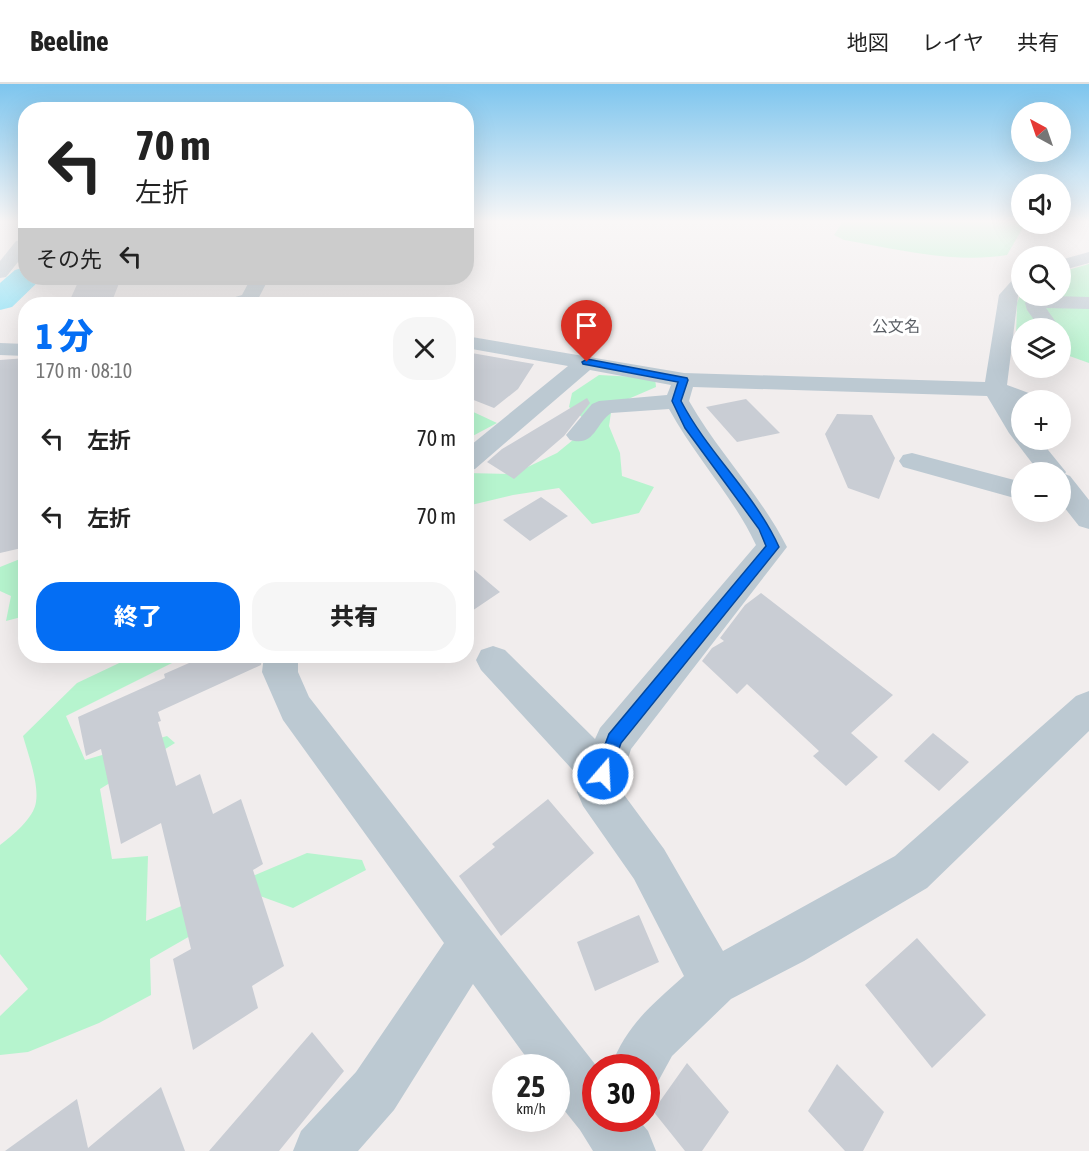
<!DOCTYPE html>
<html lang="ja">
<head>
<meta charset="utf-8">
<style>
  :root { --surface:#fff; --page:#f6f6f6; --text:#222; --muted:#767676; --line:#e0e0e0; --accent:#046ef4 }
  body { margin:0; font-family:"Asap Condensed","Noto Sans JP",sans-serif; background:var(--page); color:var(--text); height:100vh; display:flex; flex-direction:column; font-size:22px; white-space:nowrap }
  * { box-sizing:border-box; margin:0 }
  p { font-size:20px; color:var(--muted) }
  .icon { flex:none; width:33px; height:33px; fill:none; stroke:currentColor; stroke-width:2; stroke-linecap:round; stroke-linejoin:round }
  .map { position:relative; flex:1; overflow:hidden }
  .drawer { position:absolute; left:18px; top:213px; width:456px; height:366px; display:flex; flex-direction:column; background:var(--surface); border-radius:24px; box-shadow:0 6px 24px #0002 }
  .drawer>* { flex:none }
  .hud { position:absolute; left:18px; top:18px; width:456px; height:183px; border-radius:24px; box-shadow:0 6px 24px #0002; background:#fff; color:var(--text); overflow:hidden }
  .needle { width:39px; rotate:320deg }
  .tools { position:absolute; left:1011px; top:18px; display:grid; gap:12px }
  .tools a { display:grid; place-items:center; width:60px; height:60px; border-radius:50%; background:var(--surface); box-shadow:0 6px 24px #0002; font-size:30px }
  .speed { position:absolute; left:492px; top:970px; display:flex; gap:12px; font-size:30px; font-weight:700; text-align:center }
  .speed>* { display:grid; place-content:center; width:78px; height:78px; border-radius:50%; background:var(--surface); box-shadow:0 6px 24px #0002; line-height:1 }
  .speed small { font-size:15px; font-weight:400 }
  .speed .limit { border:9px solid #d22; background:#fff; color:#111 }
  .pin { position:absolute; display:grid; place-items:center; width:51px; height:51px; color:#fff; margin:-62px -26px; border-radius:50% 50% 50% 0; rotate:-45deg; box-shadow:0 0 6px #0007 }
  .pin .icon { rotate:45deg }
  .me { position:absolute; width:66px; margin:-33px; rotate:19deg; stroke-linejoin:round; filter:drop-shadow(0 0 4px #0008) }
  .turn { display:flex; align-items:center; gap:21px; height:126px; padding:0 18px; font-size:27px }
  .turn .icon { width:78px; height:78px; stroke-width:2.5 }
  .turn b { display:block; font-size:42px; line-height:51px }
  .then { display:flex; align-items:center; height:57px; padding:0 18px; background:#0003; gap:12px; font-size:22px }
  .round { display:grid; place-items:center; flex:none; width:63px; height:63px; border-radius:24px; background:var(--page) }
  .headline { display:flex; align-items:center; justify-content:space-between; height:102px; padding:0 18px }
  h1 { font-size:36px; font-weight:800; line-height:45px; color:var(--accent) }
  .action { display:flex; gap:12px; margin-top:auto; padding:12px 18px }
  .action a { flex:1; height:69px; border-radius:24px; background:var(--accent); color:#fff; font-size:24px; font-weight:800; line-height:69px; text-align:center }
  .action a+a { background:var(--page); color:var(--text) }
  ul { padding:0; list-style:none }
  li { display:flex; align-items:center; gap:18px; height:78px; padding:0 18px }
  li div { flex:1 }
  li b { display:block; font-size:22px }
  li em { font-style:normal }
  header { display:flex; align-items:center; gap:36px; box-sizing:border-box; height:84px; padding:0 30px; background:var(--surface); border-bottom:2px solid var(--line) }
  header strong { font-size:28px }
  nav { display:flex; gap:33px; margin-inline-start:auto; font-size:21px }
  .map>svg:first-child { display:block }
  .green { fill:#b6f4ce }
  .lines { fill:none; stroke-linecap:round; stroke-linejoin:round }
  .river { fill:#7edef6; fill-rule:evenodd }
  .building { fill:#c9cdd4 }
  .minor { fill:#bcc9d2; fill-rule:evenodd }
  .route { fill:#046ef4; stroke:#03489f; stroke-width:1.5 }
  .labels { text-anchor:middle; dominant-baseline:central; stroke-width:6; stroke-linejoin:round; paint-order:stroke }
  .far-quarter-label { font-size:16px; fill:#5a5e64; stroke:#fff }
</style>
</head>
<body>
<header>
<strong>Beeline</strong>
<nav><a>地図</a><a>レイヤ</a><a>共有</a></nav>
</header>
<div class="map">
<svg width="1089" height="1067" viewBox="0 0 1089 1067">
  <rect width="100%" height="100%" fill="#f1eded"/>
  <path class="green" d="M843,137h178l1,3h3l-18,31c-53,9 -111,-6 -163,-15l-10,-5z
    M1089,180v99l-28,-10 -1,-25h-38l-1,11 -5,-1 1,-35 4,-11 1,4h38l1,-24z
    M599,291l56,3 1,9 -44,19 -3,20 11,27 2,23 32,11 -15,26 -47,11 -33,-36 -46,7 -46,11 -1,-33 47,1 44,-21 22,-18 4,-17 -14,-11 3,-14z
    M467,325l30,14 -30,16z
    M25,473v59l-19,5 5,-25 -11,-5v-24z
    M134,572h52l-120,60 19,44 82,-24 8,7 -75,46 12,70 36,-3 -2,65 161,-68 55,7 4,10 -73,38 -33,-12 -110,63 1,36 -52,28 -71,29 -28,3v-39l28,-27 -28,-35v-109c12,-9 34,-27 36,-43 3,-19 -8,-48 -13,-66l54,-53z"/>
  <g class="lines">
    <path class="river" d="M26,183v11h16l-30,29 -12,3v-27l15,-13z"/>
  </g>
  <path class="building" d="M80,194h41l-10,26h-43z
    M466,268l68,12 -16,25 -24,19 -28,-11z
    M26,274v189l-26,6v-193z
    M587,314l3,5 -26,33 -50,43 -27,-17 15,-13z
    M746,315l34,34 -43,9 -31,-35z
    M837,330l35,1 23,43 -16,41 -31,-11 -23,-54z
    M541,413l27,19 -38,25 -27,-21z
    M466,479l34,29 -34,23z
    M761,509l132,102 -42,38 27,24 -32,29 -33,-30 6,-5 -72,-67 -10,10 -35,-33 10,-13 12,-7 -4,-3 25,-33z
    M205,572h57l-1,9 -103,47 3,9 -3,1 18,64 24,-12 13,40 28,-15 22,65 -10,6 31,96 -32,20 6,22 -65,42 -20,-91 18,-10 -30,-126 -40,21 -20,-95 -15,7 -8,-39 87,-39 -1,-4z
    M933,649l36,29 -30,29 -35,-30z
    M548,715l46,54 -93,83 -42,-60 36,-29 -3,-3z
    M639,831l20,47 -64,29 -18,-49z
    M917,854l69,77 -54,53 -67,-83z
    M312,948l32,39 -65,80h-70z
    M687,979l42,49 -27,39h-17l-32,-40z
    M837,980l47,48 -21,39h-18l-37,-40z
    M161,1003l24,64h-180l72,-52 11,49z"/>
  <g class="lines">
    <path class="minor" d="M22,156l4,1v11l-20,25 -6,1v-17l16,-20z
      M1089,168v11l-29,8v-11z
      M1022,192v17l-4,3 -11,89 27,10 4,5h-16v6l-6,-1 6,8v27h18l26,32 -1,2 5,2 19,24v29l-10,-3 -19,-24v-30h-21l-30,-39 -22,-37 -294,-9 -4,14c29,51 71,93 98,146l-156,202 -12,39 45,61 59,102 172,-95 181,-160 13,-5v40l-162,157 -123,73 -73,38 -59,57 -17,31 -9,3v-22h-36c18,-45 40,-61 74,-92l-50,-97 -51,-73 -6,-14 4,-13 -100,-109 -5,-10 5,-10 12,-4 12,4 90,89 5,-11 156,-183c-23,-49 -61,-88 -87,-136l-58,4c-16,11 -16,34 -41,27l-4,-5 26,-31 7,-3 68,-6 4,-10 -81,-15 -115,99 -9,2v-22l102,-83 -102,-18v-12l218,37 301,9 14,-87 16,-18z
      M251,194h18l-13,25 -33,1 2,-4 17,-5z
      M1054,212l35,1v12l-43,-1 14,20h-20l-13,-18 -2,-7 3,-4z
      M0,259l26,1v12l-26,-1z
      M912,369l110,29v18l-119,-33 -4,-6 4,-6z
      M264,572h34v16l11,25 289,371h-2v51h42l10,12 8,20h-63l-13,-21 -24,-30v-32h-22l-61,-84 -79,126 -36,41h-65l8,-20 55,-59 88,-129 -161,-223 -21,-48z"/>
  </g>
  <linearGradient id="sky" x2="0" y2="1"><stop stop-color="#7dc5ee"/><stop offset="0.48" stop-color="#f9f7f7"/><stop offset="1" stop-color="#f9f7f7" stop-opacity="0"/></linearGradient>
  <rect width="1089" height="286" fill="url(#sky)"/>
  <path class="route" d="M587,275l100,19 1,2 -7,21c27,52 74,93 98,146l-158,196 -13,37 -5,2 -6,-2 -3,-6 15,-40 157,-188 -7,-17 -74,-101 -13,-27 6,-19 -95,-18 -1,-2z"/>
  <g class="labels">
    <g class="far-quarter-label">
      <text x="896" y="242">公文名</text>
    </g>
  </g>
</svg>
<div class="tools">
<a><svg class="needle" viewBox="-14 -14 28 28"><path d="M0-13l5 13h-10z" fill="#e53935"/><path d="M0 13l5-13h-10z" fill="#767676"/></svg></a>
<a><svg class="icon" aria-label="sound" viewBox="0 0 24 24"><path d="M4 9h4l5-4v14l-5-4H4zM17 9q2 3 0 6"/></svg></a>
<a><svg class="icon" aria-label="search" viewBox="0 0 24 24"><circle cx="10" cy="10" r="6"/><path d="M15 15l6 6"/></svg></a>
<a><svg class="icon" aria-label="layers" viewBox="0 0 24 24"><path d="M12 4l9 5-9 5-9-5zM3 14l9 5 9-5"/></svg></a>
<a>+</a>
<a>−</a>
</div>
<div class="speed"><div>25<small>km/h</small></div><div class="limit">30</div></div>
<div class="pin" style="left:587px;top:278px;background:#d93025"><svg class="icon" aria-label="arrive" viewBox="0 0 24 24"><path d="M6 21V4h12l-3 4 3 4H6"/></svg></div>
<svg class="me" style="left:603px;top:690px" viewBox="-20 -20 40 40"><circle r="17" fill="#046ef4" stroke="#fff" stroke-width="3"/><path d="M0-11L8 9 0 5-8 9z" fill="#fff"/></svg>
<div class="hud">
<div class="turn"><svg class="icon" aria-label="left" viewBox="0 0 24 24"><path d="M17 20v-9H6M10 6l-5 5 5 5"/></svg><div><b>70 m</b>左折</div></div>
<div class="then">その先<svg class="icon" aria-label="left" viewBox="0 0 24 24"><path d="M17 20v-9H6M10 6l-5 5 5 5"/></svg></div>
</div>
<section class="drawer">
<div class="headline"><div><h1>1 分</h1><p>170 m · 08:10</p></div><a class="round"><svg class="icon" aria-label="close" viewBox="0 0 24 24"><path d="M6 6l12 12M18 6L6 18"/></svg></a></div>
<ul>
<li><svg class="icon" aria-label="left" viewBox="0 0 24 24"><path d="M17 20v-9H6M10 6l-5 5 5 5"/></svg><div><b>左折</b></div><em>70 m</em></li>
<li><svg class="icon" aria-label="left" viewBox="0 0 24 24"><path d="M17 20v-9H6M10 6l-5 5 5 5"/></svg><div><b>左折</b></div><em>70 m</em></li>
</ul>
<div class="action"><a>終了</a><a>共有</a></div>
</section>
</div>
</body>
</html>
